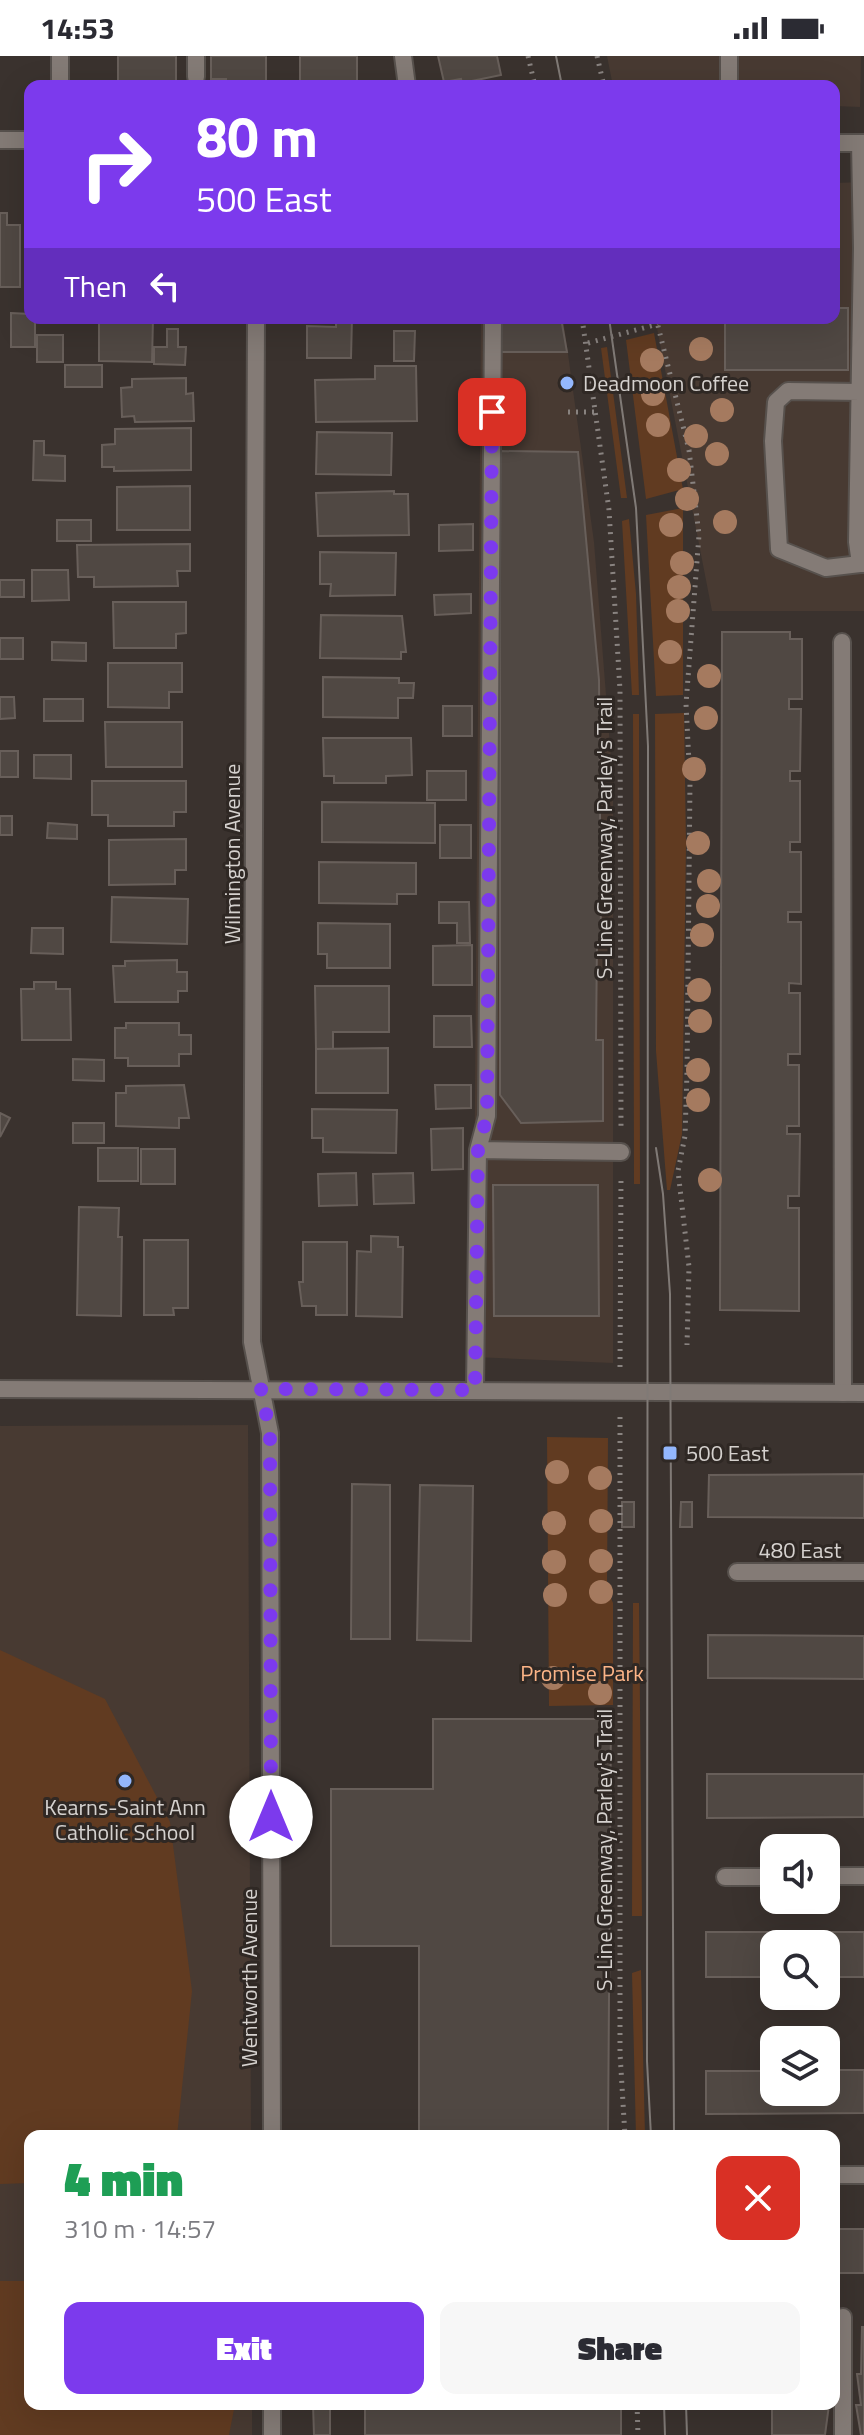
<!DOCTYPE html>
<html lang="en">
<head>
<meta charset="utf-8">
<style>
  :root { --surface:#fff; --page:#f7f7f7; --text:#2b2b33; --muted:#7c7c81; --accent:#7c3aed }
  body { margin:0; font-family:"Titillium Web",sans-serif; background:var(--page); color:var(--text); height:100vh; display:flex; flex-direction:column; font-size:30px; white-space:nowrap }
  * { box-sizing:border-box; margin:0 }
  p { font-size:26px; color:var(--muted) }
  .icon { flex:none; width:44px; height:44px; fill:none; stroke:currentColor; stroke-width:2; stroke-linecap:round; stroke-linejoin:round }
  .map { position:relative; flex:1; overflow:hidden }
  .details { position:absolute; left:24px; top:2074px; width:816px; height:280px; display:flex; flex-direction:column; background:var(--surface); border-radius:16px; box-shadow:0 8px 32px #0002 }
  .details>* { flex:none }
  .banner { position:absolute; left:24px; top:24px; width:816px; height:244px; border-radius:16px; box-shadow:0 8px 32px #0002; background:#7c3aed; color:#fff; overflow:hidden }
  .tools { position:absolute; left:760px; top:1778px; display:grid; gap:16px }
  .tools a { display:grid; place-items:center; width:80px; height:80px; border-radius:16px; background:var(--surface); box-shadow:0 8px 32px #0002; font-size:40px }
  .pin { position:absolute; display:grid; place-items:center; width:68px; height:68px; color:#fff; margin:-34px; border-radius:16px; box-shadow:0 4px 12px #0006 }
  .me { position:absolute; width:88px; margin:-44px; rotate:0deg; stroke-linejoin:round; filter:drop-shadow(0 0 6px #0008) }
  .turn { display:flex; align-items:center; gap:28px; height:168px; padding:0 40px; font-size:36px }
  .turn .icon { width:104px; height:104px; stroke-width:2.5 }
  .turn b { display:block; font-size:56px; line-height:68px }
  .then { display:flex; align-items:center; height:76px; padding:0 40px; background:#0003; gap:16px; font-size:30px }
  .round { display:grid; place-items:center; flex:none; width:84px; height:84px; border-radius:16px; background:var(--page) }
  .head { display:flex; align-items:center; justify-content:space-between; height:136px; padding:0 40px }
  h1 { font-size:48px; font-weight:800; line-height:60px; color:#1e9e55 }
  .cta { display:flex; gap:16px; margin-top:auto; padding:16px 40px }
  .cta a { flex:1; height:92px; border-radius:16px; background:var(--accent); color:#fff; font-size:32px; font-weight:800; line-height:92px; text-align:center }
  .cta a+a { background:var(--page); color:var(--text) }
  .status { display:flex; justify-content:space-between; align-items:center; height:56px; padding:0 40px; background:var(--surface); direction:ltr }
  .status svg { height:22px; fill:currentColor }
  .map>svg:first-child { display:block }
  .built { fill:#483a32 }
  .green { fill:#613b21 }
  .building { fill:#504843; stroke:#685f5a; stroke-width:2 }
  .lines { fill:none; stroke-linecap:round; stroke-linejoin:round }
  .service-casing { stroke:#57514d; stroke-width:20 }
  .minor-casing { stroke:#57514d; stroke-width:20 }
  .tertiary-casing { stroke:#57514d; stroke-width:20 }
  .path { stroke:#898380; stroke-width:5; stroke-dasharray:2 6; stroke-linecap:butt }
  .service { stroke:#847b76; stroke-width:16 }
  .minor { stroke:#847b76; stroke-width:16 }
  .tertiary { stroke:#847b76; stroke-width:16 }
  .tram { stroke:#807a76; stroke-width:2 }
  .tree { fill:#a57a5f }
  .route { stroke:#7c3aed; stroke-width:14; stroke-dasharray:0 25.2 }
  .poi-dot { fill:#93b7fd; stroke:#2f2824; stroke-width:3 }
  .labels { text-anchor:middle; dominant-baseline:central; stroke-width:6; stroke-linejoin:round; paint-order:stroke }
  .poi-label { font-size:22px; fill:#d5d1ce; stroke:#2f2824; text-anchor:start }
  .street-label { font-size:22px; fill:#d5d1ce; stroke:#2f2824 }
  .park-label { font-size:22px; fill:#fcb487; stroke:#2f2824 }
</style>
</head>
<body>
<div class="status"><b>14:53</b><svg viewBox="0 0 49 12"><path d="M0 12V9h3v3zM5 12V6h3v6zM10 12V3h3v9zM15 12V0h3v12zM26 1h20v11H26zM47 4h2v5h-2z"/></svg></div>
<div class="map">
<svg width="864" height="2379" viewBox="0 0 864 2379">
  <rect width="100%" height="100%" fill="#3a322e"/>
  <path class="built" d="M607,0h254l-1,51 -26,-1v-20h-221z
    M864,126v429h-152l-57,-293h179v-135z
    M481,262h82l31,224 19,242v579l-140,-6z
    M248,1369l3,711h-221v268h222v31h-252v-1009z"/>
  <path class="green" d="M654,277l29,156 -37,10 -20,-159z
    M607,291l20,151h-6l-20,-150z
    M683,452v187l-27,1 -10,-181z
    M629,463l7,75 3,101h-7l-10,-174z
    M684,657l2,131 -4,290 -12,56h-3l-11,-139 -1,-337z
    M633,658h6l1,470h-6z
    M547,1381l61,1 -1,150 6,15v102l-64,1z
    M633,1547h6l3,313h-10z
    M0,1594l105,49 65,123 22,169 -15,145h-147v47l-30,1z
    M641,1914l4,166h-9l-4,-163z
    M0,2225h30v123h205l-6,31h-229z"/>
  <path class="building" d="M118,0h58v25h-17v5h-41z
    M211,0h55v30h-40v-7h-15z
    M300,0h57v26l-57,4z
    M438,0h59l4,19 -39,8 -1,-4 -17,3z
    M0,157h7v12h13v62h-20z
    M834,252h14v62h-123v-52h109z
    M11,257l19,1v4h5v29h-24z
    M99,262h54l-1,44 -53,-1z
    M336,262h16l-1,40h-44v-32l29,1z
    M501,262h60l6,34h-66z
    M167,273h11v18h8l-1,18 -31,-1v-17h13z
    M394,275h21l-1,30h-20z
    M37,279h26v27h-26z
    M65,309h37v22h-37z
    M375,310h41l1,55 -101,1 -1,-42 60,-1z
    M186,322v16l7,-1 1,28 -59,1 -1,-6 -12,1 -1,-29 11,-1v-8z
    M191,372v42l-77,1v-4h-12v-22l13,-1v-15z
    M317,376l75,1 -1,42 -75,-1z
    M34,385h10v14l21,1v25l-32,-1z
    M500,395l78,1 21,228 2,262h-4l-1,98h7v81l-82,2 -21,-28z
    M190,430v44h-73v-43z
    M394,435v3h14l1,41 -91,1 -2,-43z
    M57,464h34v21h-34z
    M473,468v26l-34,1v-26z
    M190,488v27h-13l1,15 -84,1v-10h-16l-1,-32z
    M320,496l76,1 -1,42 -65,1 1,-12h-11z
    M32,514h36l1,30 -37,1z
    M0,524h24v17h-24z
    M471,538v19l-36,2 -1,-20z
    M113,546h73v31l-10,1v14h-62z
    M321,559l81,1 4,36h-5v7l-81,-1z
    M722,576h68v7h12v60h-13v10h12l-1,62h-10v10h10v61h-10v10h11v60h-13v10h13v62l-12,-1v10h11v61h-12v11h11v61h-12v8h13l-1,62h-11v12h11v103l-79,-1z
    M0,582h23v21h-23z
    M52,586l34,1v18l-34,-1z
    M108,607h74v29h-13v16l-61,-1z
    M323,621l76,1v5h15l-1,15h-15v20l-75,-1z
    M0,641h14l1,21 -15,1z
    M44,643h39v22h-39z
    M443,650h29v30h-29z
    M105,666h77v45h-76z
    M323,682h88l1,37 -26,1v7h-52v-7h-10z
    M0,695h18v26h-18z
    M34,699h37v24l-37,-1z
    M427,715h39v29h-39z
    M92,725h94v31h-12v14h-66v-11h-16z
    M322,746l113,1v40l-113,-1z
    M0,760h12v19h-12z
    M48,767l29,2v14l-30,-1z
    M440,769h31v33h-31z
    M186,783v31h-11v14l-66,1v-45z
    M319,806l97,1v31h-19v10l-78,-1z
    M112,841l76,2 -1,45 -76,-2z
    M439,846h30l1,41h-13v-20h-18z
    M318,867l72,1v44h-63v-14h-9z
    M32,872h31v26l-32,-1z
    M472,889v40h-39v-39z
    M177,904v12h10v19h-9v11h-63l-2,-36h12v-5z
    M34,926h22v7h14l1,51h-49l-1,-51h13z
    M315,930h74v46h-56v17h-17z
    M434,960h37l1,31h-38z
    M126,967h53v12h12v19h-12v12h-51v-8h-13v-30h11z
    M388,992v45h-72v-44z
    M73,1003l31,1v21l-31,-1z
    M184,1029l5,33h-10v10l-63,-2v-33h10v-7z
    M435,1029h36v23l-35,1z
    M312,1053l85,1 -1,43 -73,-1v-14h-11z
    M0,1057l10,5 -10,19z
    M73,1067h31v20h-31z
    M463,1072v41l-31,1 -1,-41z
    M98,1092h40v33h-40z
    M141,1093h34v35h-34z
    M356,1117l1,32 -38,1 -1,-32z
    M413,1117l1,30 -40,1 -1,-30z
    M493,1129h105l1,131h-105z
    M79,1151l40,1 -1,29h4l-1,79 -44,-1z
    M371,1180l27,1v10h5l-1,70 -46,-1 1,-65 14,1z
    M144,1184h44v68h-15l1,7h-30z
    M303,1186h44v73h-31v-9h-14l-3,-24h4z
    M864,1418v44l-156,-1 1,-42z
    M352,1428l38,1v154h-39z
    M420,1429l53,1 -2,155 -54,-1z
    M622,1446h12v25h-12z
    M681,1446h11v25h-12z
    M708,1579l156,1v43l-156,-1z
    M433,1663h178l-3,417h-189v-190h-88v-157h102z
    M707,1718h157v43l-157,1z
    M706,1876h158v45h-38v-33h-52v33h-68z
    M826,2014h38v43l-158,1v-43h68v21h52z
    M834,2173h30v44h-30z
    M862,2271h2v108h-3l-5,-30h5l-4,-31h4z
    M313,2348h17v31h-16z
    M365,2348h256v31h-256z
    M772,2348l57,1 -4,30h-53z"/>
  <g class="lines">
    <g class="service-casing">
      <path id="service" d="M196,0v21
        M403,0l4,30
        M860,87l2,105 -5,294 3,22h4
        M860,336l-72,-1 -12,11 -3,39 6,108 47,19 34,-4
        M842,586l1,751
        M478,1094l9,-34 6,-798
        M475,1334l3,-240 143,2"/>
    </g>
    <g class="minor-casing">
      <path id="minor" d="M729,0v30
        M60,30v-30
        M0,84h30
        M834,87h30
        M256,262l-4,1024 18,91 2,703
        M737,1516h127
        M826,1820h38
        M725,1821h49
        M834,2119h30
        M843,2261v118
        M272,2348v31"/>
    </g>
    <g class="tertiary-casing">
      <path id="tertiary" d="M0,1333l864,4"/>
    </g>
    <path class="path" d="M528,0l7,30
      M597,0l7,30
      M582,262l27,192 11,180 1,437
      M656,262l33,132 10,85 -13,169 4,78 -3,291 -2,63 -7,35 11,96 -2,78
      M588,287l70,-19
      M568,356h28
      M620,1311l1,-190
      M620,1361v636l5,83
      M637,2348l1,31"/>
    <use href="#service" class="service"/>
    <use href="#minor" class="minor"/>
    <use href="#tertiary" class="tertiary"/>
    <path class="tram" d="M556,0l6,30
      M609,262l27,190 12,238 -1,1315 4,75
      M656,1092l7,46 7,100 4,842
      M664,2348l1,31
      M686,2348l1,31"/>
  </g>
  <g class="tree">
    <circle cx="701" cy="293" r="12"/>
    <circle cx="652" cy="304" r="12"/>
    <circle cx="653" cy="338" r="12"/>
    <circle cx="722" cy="354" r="12"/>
    <circle cx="658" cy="369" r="12"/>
    <circle cx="696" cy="380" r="12"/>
    <circle cx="717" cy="398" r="12"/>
    <circle cx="679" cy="414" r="12"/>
    <circle cx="687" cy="443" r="12"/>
    <circle cx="725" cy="466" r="12"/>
    <circle cx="671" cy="469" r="12"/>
    <circle cx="682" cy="507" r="12"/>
    <circle cx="679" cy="531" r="12"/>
    <circle cx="678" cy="555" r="12"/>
    <circle cx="670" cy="596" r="12"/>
    <circle cx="709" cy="620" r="12"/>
    <circle cx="706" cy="662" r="12"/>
    <circle cx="694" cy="713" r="12"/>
    <circle cx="698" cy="787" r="12"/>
    <circle cx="709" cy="825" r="12"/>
    <circle cx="708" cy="850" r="12"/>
    <circle cx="702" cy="879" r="12"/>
    <circle cx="699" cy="934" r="12"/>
    <circle cx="700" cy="965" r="12"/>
    <circle cx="698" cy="1014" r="12"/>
    <circle cx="698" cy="1044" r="12"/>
    <circle cx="710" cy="1124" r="12"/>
    <circle cx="557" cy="1416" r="12"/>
    <circle cx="600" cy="1422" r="12"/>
    <circle cx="601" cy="1465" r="12"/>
    <circle cx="554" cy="1467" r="12"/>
    <circle cx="601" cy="1505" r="12"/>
    <circle cx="554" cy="1506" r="12"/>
    <circle cx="601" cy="1536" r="12"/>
    <circle cx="555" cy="1539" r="12"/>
    <circle cx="553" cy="1622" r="12"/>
    <circle cx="600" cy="1637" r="12"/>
  </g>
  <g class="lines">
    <path class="route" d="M271,1761l-1,-384 -9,-44 214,1 3,-240 9,-34 5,-704"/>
  </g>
  <g class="poi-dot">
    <circle cx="567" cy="327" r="8"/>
    <rect x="662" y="1389" width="16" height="16" rx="4"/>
    <circle cx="125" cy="1725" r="8"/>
  </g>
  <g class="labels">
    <g class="poi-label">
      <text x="583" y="327">Deadmoon Coffee</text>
      <text x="686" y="1397">500 East</text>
      <text x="125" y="1751" text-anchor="middle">Kearns-Saint Ann<tspan x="125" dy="25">Catholic School</tspan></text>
    </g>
    <g class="street-label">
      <text transform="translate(604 782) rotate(-90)">S-Line Greenway, Parley's Trail</text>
      <text transform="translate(232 798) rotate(-90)">Wilmington Avenue</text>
      <text x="800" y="1494">480 East</text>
      <text transform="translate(604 1794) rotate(-90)">S-Line Greenway, Parley's Trail</text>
      <text transform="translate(249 1922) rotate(-90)">Wentworth Avenue</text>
    </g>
    <g class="park-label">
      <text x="582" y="1617">Promise Park</text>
    </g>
  </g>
</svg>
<div class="tools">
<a><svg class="icon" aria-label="sound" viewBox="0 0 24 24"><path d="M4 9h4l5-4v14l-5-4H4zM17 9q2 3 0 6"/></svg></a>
<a><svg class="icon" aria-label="search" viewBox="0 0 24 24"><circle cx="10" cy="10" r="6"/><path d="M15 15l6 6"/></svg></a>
<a><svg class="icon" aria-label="layers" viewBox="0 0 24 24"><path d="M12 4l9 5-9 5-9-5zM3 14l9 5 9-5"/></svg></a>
</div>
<div class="pin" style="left:492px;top:356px;background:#d93025"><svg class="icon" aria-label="arrive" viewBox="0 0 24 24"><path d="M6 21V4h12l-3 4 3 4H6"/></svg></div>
<svg class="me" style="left:271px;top:1761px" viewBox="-20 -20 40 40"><circle r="19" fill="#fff"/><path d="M0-13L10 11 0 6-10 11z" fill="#7c3aed"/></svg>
<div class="banner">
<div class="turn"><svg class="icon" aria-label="right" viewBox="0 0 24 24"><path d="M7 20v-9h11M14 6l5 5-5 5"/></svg><div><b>80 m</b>500 East</div></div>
<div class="then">Then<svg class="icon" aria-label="left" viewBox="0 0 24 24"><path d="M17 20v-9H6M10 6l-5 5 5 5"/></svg></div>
</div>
<section class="details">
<div class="head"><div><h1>4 min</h1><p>310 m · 14:57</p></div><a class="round" style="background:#d93025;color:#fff"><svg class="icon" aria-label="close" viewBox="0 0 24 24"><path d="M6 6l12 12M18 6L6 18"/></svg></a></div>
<div class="cta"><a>Exit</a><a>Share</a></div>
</section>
</div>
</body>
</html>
